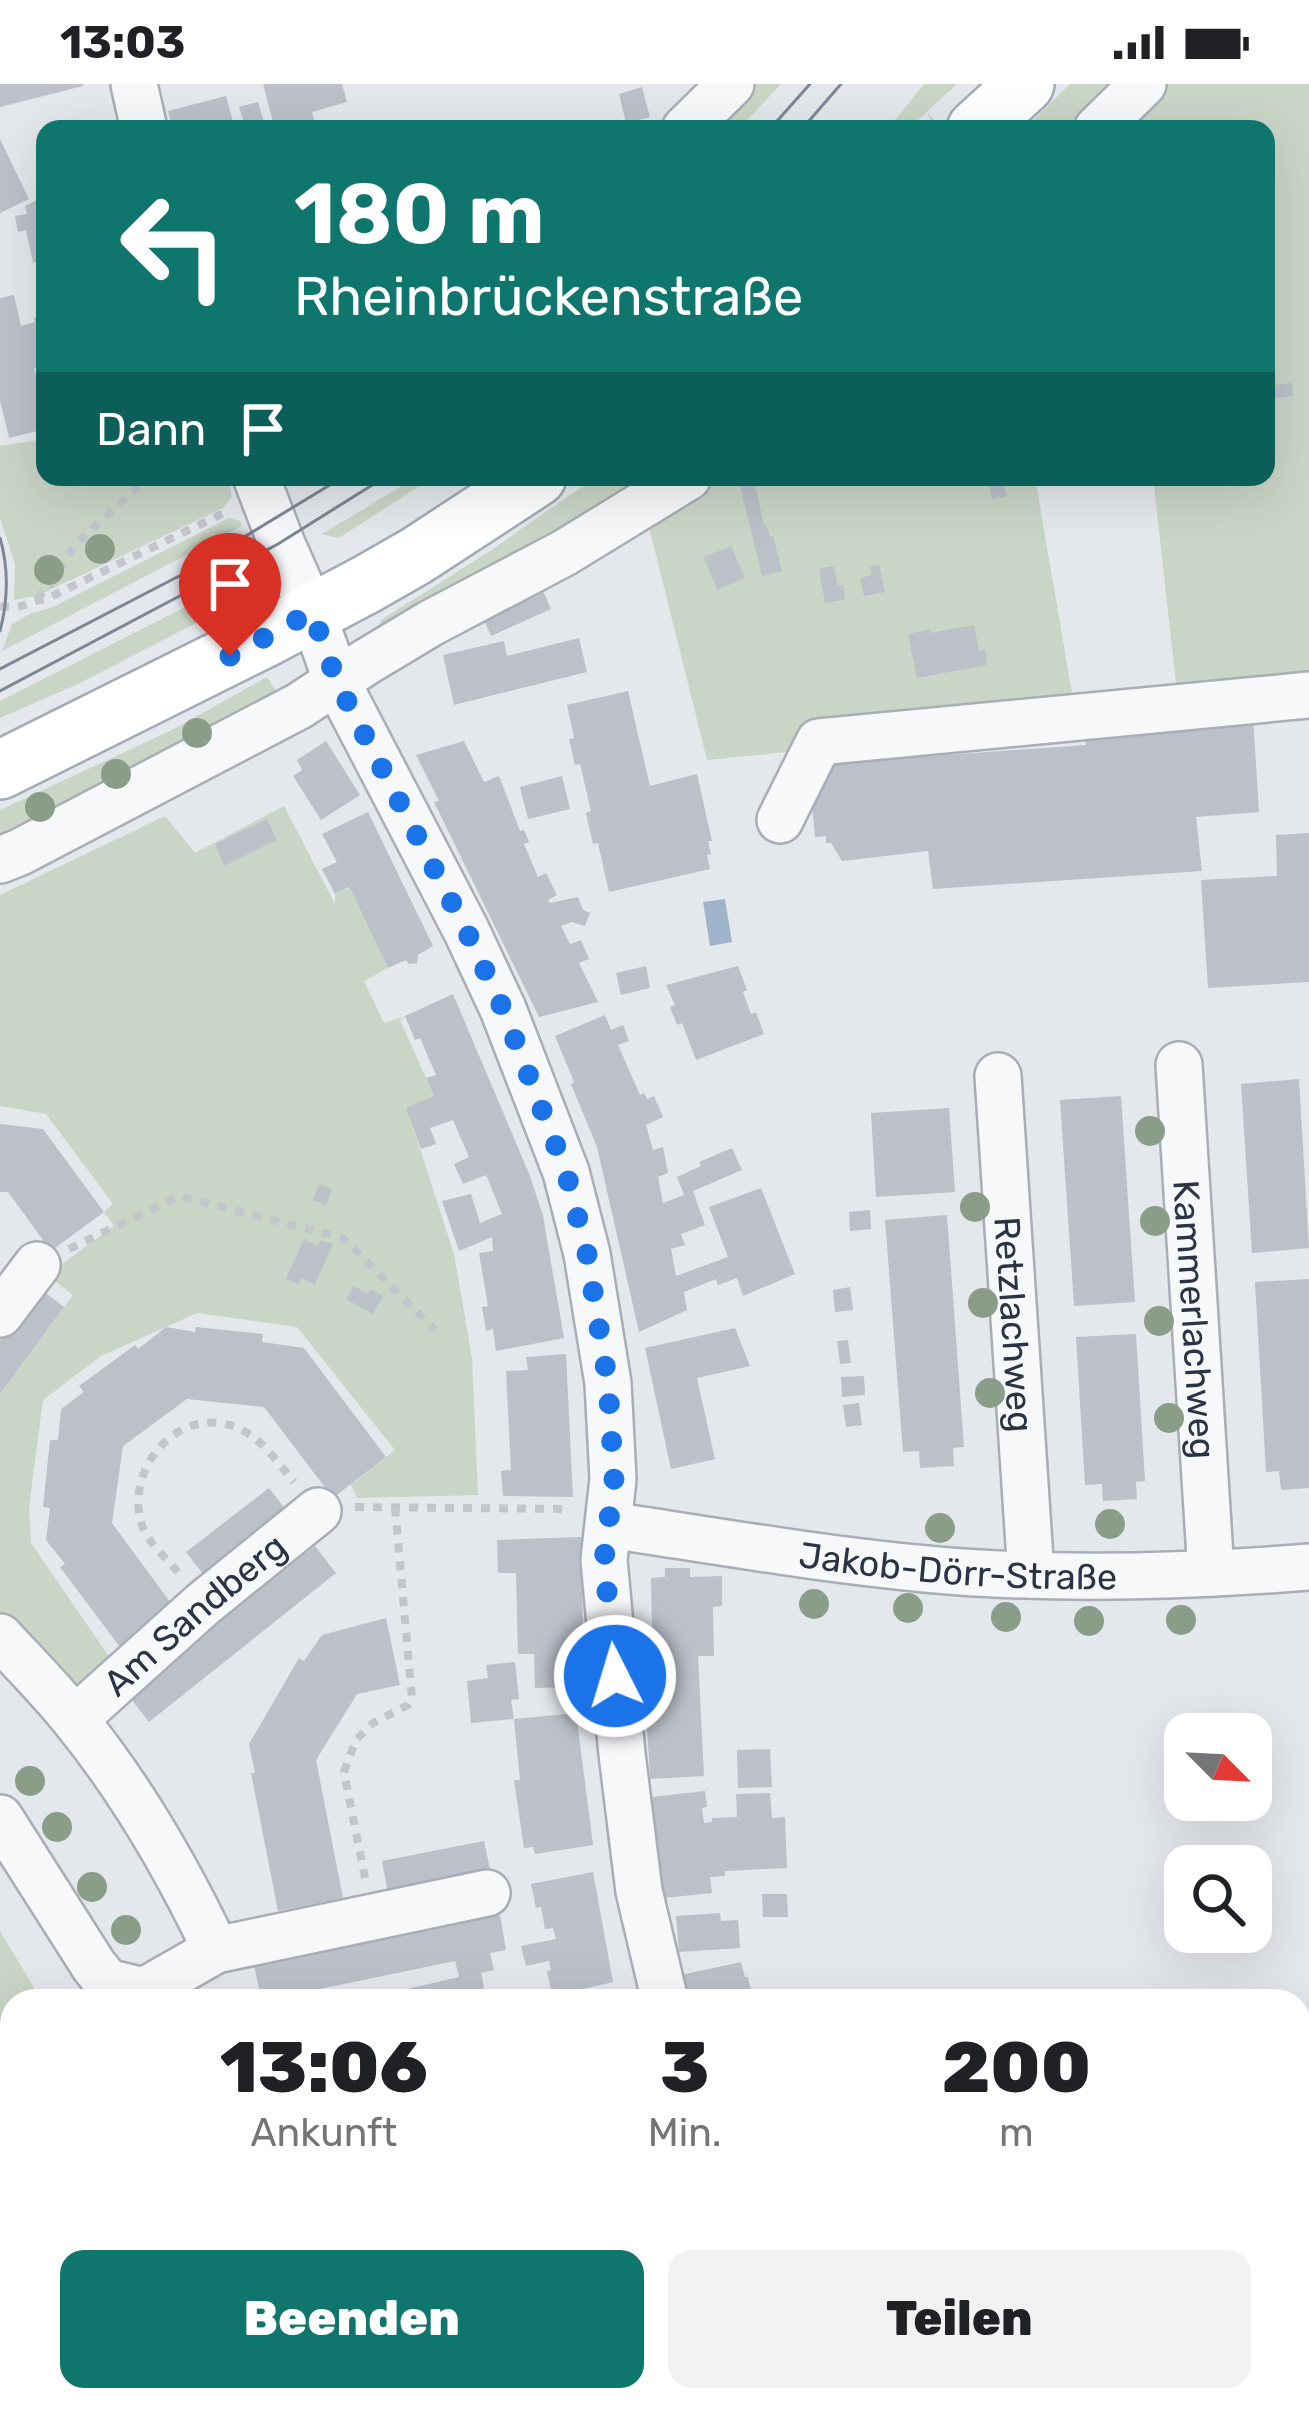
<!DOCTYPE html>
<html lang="de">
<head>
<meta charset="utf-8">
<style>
  :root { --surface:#fff; --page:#f2f2f2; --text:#202124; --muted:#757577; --accent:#0f766e }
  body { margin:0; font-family:Rubik,sans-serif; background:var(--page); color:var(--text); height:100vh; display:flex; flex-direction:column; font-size:45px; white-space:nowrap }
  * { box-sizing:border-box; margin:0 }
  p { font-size:39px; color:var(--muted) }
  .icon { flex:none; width:66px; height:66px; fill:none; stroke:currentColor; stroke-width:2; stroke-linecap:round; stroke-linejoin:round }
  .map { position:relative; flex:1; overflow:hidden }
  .sheet { position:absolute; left:0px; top:1905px; width:1311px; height:423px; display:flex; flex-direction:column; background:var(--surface); border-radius:36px 36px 0 0; box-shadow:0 12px 48px #0002 }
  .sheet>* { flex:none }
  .banner { position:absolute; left:36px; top:36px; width:1239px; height:366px; border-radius:24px; box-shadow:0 12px 48px #0002; background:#0f766e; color:#fff; overflow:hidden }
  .needle { width:78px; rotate:114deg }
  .fabs { position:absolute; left:1164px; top:1629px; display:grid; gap:24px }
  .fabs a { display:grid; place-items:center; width:108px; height:108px; border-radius:24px; background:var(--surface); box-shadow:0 12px 48px #0002; font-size:60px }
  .pin { position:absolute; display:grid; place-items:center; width:102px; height:102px; color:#fff; margin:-123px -51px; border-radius:50% 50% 50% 0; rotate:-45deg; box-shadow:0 0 12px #0007 }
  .pin .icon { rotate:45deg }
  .me { position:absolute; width:132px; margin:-66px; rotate:355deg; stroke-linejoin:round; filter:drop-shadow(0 0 9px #0008) }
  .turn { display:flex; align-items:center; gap:42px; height:252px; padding:0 60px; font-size:54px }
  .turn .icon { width:156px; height:156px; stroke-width:2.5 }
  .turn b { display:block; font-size:84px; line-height:102px }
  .then { display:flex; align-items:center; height:114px; padding:0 60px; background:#0003; gap:24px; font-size:45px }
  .eta { display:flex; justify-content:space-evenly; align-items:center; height:204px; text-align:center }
  .eta b { font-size:72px; font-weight:800; line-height:84px }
  .cta { display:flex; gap:24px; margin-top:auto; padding:24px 60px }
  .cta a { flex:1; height:138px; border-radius:24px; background:var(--accent); color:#fff; font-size:48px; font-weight:800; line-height:138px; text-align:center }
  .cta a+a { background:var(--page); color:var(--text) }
  .status { display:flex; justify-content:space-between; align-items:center; height:84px; padding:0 60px; background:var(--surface); direction:ltr }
  .status svg { height:33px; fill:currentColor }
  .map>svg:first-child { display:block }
  .green { fill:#c9d5c5 }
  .water { fill:#9fb4cb }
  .building { fill:#bbc0c9 }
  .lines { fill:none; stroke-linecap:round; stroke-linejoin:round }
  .minor-casing { stroke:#a9aeb6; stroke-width:50 }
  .major-casing { stroke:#a3abb7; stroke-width:62 }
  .path { stroke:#c2c5cb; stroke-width:8; stroke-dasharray:9 9; stroke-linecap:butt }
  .minor { stroke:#f7f8fa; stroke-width:45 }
  .major { stroke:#fff; stroke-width:57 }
  .tram { stroke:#7d8695; stroke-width:3 }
  .tree { fill:#8a9d89 }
  .route { stroke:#1a73e8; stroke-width:21; stroke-dasharray:0 37.8 }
  .labels { text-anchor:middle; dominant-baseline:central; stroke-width:12; stroke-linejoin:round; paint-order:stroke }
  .street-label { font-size:36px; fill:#2b3444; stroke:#f4f6f9 }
</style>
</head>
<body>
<div class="status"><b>13:03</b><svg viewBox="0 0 49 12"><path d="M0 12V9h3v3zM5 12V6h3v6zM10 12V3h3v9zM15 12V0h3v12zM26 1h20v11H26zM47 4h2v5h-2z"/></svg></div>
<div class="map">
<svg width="1309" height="2327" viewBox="0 0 1309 2327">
  <rect width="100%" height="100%" fill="#e4e7ec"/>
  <path class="green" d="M750,0h31l-42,45h-36z
    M924,0h33l-49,45h-20z
    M1070,0h63l-48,45h-61z
    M1161,0h148v590l-132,17 -24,-214h113v-348h-146z
    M45,355v38h183l4,20 -9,11 -186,88 -23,4 1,-36 -15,-46v-72z
    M417,393h17l-95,61 -17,-4z
    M596,393h71l-292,166 6,-23 106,-67z
    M707,393h328l39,228 -275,46 -92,9 -60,-241z
    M229,434l11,3 2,5 -240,125 10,-27 18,-10 23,-7z
    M259,483v6l-6,11 -24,22 -149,77 -80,35v-17l219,-111z
    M267,593l11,17 -188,100 -90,40v-24l172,-80z
    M284,722l51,98v-10l14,-6 39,80 -24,13 20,42 21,-7 -5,4 34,76 -27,13 47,145 18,104 6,137 -121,3 -6,-13 44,-35 -98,-123 -100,-14 -96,43 -58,44 -14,107 2,36 81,118 -33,43 -79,-86v-224l73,-99 -26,-20 67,-49 -10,-14 9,-8 -67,-90 -46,-8v-211l165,-79 30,37z
    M0,1847l42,70h-30v399h62v11h-74z"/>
  <path class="water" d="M725,815l7,43 -22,4 -7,-44z"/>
  <path class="building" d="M0,0h83v2l-83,21z
    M263,0h79l5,18 -35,10 5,17h-42z
    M642,3l8,30 -24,6 -7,-29z
    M226,12l9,33h-62l-5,-18z
    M258,18l8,27h-20l-7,-22z
    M0,55l29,60 -29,14z
    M45,112v78h-2l-3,-13 -7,2 -7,-33 -8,2 -3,-16 12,-2 -2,-8z
    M14,211l7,31 14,-4 -1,-4 11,-3v51l-11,2 11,47v14l-36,9 -9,-37v-103z
    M1292,299l1,13 -27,3v-13z
    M738,393h15l11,48 2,-1 4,13 3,-1 9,35 -20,5z
    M987,393h16l4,19 -15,3z
    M731,462l14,32 -28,12 -13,-33z
    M879,481l6,27 -21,4 -4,-18 12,-3 -2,-8z
    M834,482l4,20 5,-1 2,14 -20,4 -6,-34z
    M540,500l11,25 -60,27 -11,-25z
    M974,541l5,26 6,-1 2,15 -70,13 -9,-44 22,-5 1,4z
    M579,554l8,34 -133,33 -11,-50 61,-14 3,15z
    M628,607l22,95 47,-12 15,67h-4l3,13 -4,1 3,14 -101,23 -11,-49 -5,1 -7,-31 5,-2 -11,-47 -5,1 -6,-26 5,-1 -7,-33z
    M1253,633l6,95 -63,5 6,54 -269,18 -5,-38 -86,10 -11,-18h-5v-7l-11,1 -4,-42 11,-2 -2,-29 266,-19 -1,-16z
    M326,657l34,54 -39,25 -28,-44 9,-6 -5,-10z
    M464,657l20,41 15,-6 21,55 4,-1 5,12 -5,2 14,33 8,-4 11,22 -9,5 2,3 28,-6 5,13 7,3 -5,13 -13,-4 -11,4 9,18 11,-4 8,19 -10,4 19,39 -59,15 -105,-215 5,-1 -23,-46z
    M562,692l8,33 -42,10 -8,-32z
    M368,728l65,134 -15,9 -1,8 -8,1 -3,-4 -18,8 -39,-81 -14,7 -13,-25 15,-7 -15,-28z
    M267,735l10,21 -53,26 -9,-22z
    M1309,749v149l-101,6 -7,-108 76,-4 -1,-41z
    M646,882l4,22 -29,7 -5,-22z
    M738,882l9,24 -4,2 8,22 5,-2 8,22 -68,26 -14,-37 -5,2 -7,-18 5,-2 -9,-20z
    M453,910l77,182 13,40 21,122 -68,13 -3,-22 -7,2 -4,-24 6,-1 -9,-53 14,-2 -1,-14 -33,14 -17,-50 29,-7 9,29 22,-9 -16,-39 -23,9 -9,-20 15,-7 -16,-37 -23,8 6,16 -15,5 -15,-41 28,-12 -8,-18 10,-3 -16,-37 -5,2 -10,-24z
    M605,931l6,15 12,-5 6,16 -11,4 22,50 4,-2 3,6 7,-3 9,21 -17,8 7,25 10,-3 5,26 -10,4 5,26 21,-8 -7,-18 24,-11 -2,-4 33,-14 10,22 -49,21 12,34 -24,9 4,11 -14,4 5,27 52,-19 -19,-50 52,-19 34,86 -52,22 -6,-18 -19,7 -2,-6 -32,13 3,18 -48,22 -42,-185 -26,-63 3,-2 -19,-46z
    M1299,995l10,169 -57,5 -11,-169z
    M1121,1012l14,206 -61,4 -14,-206z
    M949,1024l6,84 -79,5 -5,-84z
    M0,1040l43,5 61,83 -53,39 -43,-59h-8z
    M319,1100l13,5 -6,16 -13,-5z
    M870,1126l1,19 -21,2 -1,-19z
    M947,1131l17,232 -11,1 1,18 -34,2 -1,-17 -16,1 -18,-232z
    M304,1155l14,7 3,-6 12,4 -18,40 -14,-6 -3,6 -12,-5z
    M1309,1195v209l-28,2 -2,-19 -13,1 -11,-190z
    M354,1202l14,8 2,-5 13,7 -10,18 -27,-15z
    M850,1203l3,23 -18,2 -2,-22z
    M39,1204l25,19 -64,87v-54z
    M166,1243l29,5 1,-5 67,7 -1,8 42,6 82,109 -53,41 -69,-91 -77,-8 -64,47 -11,77 64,87 -53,41 -63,-84 5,-3 -19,-24 4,-32 -7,-1 7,-67h8l3,-31 23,-17 -5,-6 56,-41 3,4z
    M735,1244l15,38 -53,12 18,81 -44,10 -26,-121z
    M1136,1250l9,147 -9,1 1,17 -34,2 -1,-17 -17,1 -9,-148z
    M848,1256l3,23 -11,1 -3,-23z
    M566,1270l7,143 -70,-1 -2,-25 10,-1 -5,-99 22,-1 -2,-13z
    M864,1292l1,19 -23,2 -1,-20z
    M859,1319l3,22 -16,2 -3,-22z
    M269,1404l20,26 -82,65 -21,-27z
    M581,1453l3,150 -49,1 -1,-34h-16l-2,-81h-18l-1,-33z
    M315,1462l21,27 -187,149 -21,-27z
    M665,1484h25v9l32,-1v30l-9,1 1,49h-16l6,120 -54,3 -6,-104h9l-2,-97 14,-1z
    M386,1534l14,67 -43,9 -41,66 27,138 -65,13 -27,-138h4l-6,-29 50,-86 5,3 18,-26z
    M515,1578l4,37 -8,1 3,19 -43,4 -4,-42 21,-3 -2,-13z
    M576,1629l17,132 -58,9 -2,-7 -9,1 -10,-68h6l-6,-61z
    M770,1665l2,38 -34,1 -1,-38z
    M705,1707l2,16 -5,1 2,15 8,-1v-4l25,-1 -1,-23 34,-1 2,25 13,-1 2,51 -62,3v5l-15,1 2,16 -48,5 -13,-101z
    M484,1757l7,33 -103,20 -6,-33z
    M593,1788l20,110 -61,14 -5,-25 4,-1 -2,-9 -23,5 -5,-20 35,-7 -3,-11 -8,1 -4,-22 -5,1 -5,-24z
    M762,1810h25l1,23h-25z
    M720,1829l1,8 17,-1 2,28 -61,4 -3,-36z
    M500,1831l6,35 -16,3 4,17 -13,3 4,20 9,-3 3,11h-101l-2,-9 65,-15 -4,-16 -193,40 -8,-35z
    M741,1878l4,15h3l5,24h-67l-5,-26z
    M519,2316h63l4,11h-63z
    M644,2316h74l3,11h-74z
    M817,2316h85l1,4 -7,3 2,4h-77z"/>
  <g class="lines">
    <g class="minor-casing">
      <g id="minor">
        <path d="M134,0l10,45"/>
        <path d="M685,45l46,-45"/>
        <path d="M1097,45l46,-45"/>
        <path d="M256,393l25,65 31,70 25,70 129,248 37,79 63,163 21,82 21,129 5,96 -9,81 18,194 17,137 26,110"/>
        <path d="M780,736l39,-78 490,-47"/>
        <path d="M0,776l20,-8 279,-146 67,-44 65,-39 133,-70 124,-76"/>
        <path id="s1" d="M1179,981l32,508"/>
        <path id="s2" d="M998,992l33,499"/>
        <path d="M0,1230l37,-49"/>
        <path id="s3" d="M610,1441c106,16 210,34 316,44 127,12 257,8 383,-2"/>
        <path d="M0,1553c25,27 52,54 75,83 57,70 102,148 141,230"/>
        <path id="s4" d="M75,1635l128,-115 115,-93"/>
        <path d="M0,1734l94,148 13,16 37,9 72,-41 271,-57"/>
        <path d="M262,2316l1,11"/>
        <path d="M767,2316l3,11"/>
      </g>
    </g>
    <g class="major-casing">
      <path id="major" d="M976,45l49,-45
        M0,686l263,-131 104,-55 49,-28 121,-79"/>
    </g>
    <path class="path" d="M916,45l15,-12
      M37,515l15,-17 22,-36 74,-69
      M0,522c26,4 24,-4 46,-7l182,-88
      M69,1165l110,-53 164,42 92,92
      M355,1423l213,2
      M178,1488c-11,-13 -28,-28 -35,-44 -21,-54 31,-122 90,-102 26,9 44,35 61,56
      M365,1794l-21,-106 12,-32 17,-17 35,-18 4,-7 -17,-191
      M71,2316l1,11"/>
    <use href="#minor" class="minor"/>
    <use href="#major" class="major"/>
    <path class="tram" d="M770,45l40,-45
      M802,45l39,-45
      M0,454c9,31 8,62 0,93
      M0,585l183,-95 160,-97
      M0,607l278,-147 107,-67"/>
  </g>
  <g class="tree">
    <circle cx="100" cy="465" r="15"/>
    <circle cx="49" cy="486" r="15"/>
    <circle cx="197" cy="649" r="15"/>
    <circle cx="116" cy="690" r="15"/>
    <circle cx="40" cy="723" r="15"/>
    <circle cx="1150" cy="1047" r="15"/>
    <circle cx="975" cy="1123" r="15"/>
    <circle cx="1155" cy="1137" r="15"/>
    <circle cx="983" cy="1219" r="15"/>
    <circle cx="1159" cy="1237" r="15"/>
    <circle cx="990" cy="1309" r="15"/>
    <circle cx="1169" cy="1334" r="15"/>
    <circle cx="1110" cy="1440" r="15"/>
    <circle cx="940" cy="1444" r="15"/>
    <circle cx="814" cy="1520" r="15"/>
    <circle cx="908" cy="1524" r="15"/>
    <circle cx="1006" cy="1533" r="15"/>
    <circle cx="1181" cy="1536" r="15"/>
    <circle cx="1089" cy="1537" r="15"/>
    <circle cx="30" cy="1697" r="15"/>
    <circle cx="57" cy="1743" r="15"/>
    <circle cx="92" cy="1803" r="15"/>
    <circle cx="126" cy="1846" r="15"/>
  </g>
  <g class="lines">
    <path class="route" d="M230,572l82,-44 25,70 129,248 37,79 63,163 21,82 21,129 6,96 -10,81 11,116"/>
  </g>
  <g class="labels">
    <g class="street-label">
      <text stroke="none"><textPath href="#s1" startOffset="255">Kammerlachweg</textPath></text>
      <text stroke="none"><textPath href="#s2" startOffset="249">Retzlachweg</textPath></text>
      <text stroke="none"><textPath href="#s3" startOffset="351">Jakob-Dörr-Straße</textPath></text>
      <text stroke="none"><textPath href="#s4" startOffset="159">Am Sandberg</textPath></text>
    </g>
  </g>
</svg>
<div class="fabs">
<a><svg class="needle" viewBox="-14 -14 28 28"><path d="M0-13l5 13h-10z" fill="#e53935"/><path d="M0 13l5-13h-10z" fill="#757577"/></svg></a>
<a><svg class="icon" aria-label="search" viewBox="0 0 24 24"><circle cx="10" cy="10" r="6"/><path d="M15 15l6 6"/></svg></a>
</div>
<div class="pin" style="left:230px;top:572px;background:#d93025"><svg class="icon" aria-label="arrive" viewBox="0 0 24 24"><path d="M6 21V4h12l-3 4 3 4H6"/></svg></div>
<svg class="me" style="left:615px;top:1592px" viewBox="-20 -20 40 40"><circle r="17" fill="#1a73e8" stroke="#fff" stroke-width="3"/><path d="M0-11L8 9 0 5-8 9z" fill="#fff"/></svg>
<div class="banner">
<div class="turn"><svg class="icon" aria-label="left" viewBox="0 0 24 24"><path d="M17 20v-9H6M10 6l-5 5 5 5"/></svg><div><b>180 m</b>Rheinbrückenstraße</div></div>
<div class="then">Dann<svg class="icon" aria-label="arrive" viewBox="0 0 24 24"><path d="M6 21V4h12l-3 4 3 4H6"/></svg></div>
</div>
<section class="sheet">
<div class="eta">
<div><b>13:06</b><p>Ankunft</p></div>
<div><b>3</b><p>Min.</p></div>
<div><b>200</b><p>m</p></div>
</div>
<div class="cta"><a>Beenden</a><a>Teilen</a></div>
</section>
</div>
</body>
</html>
